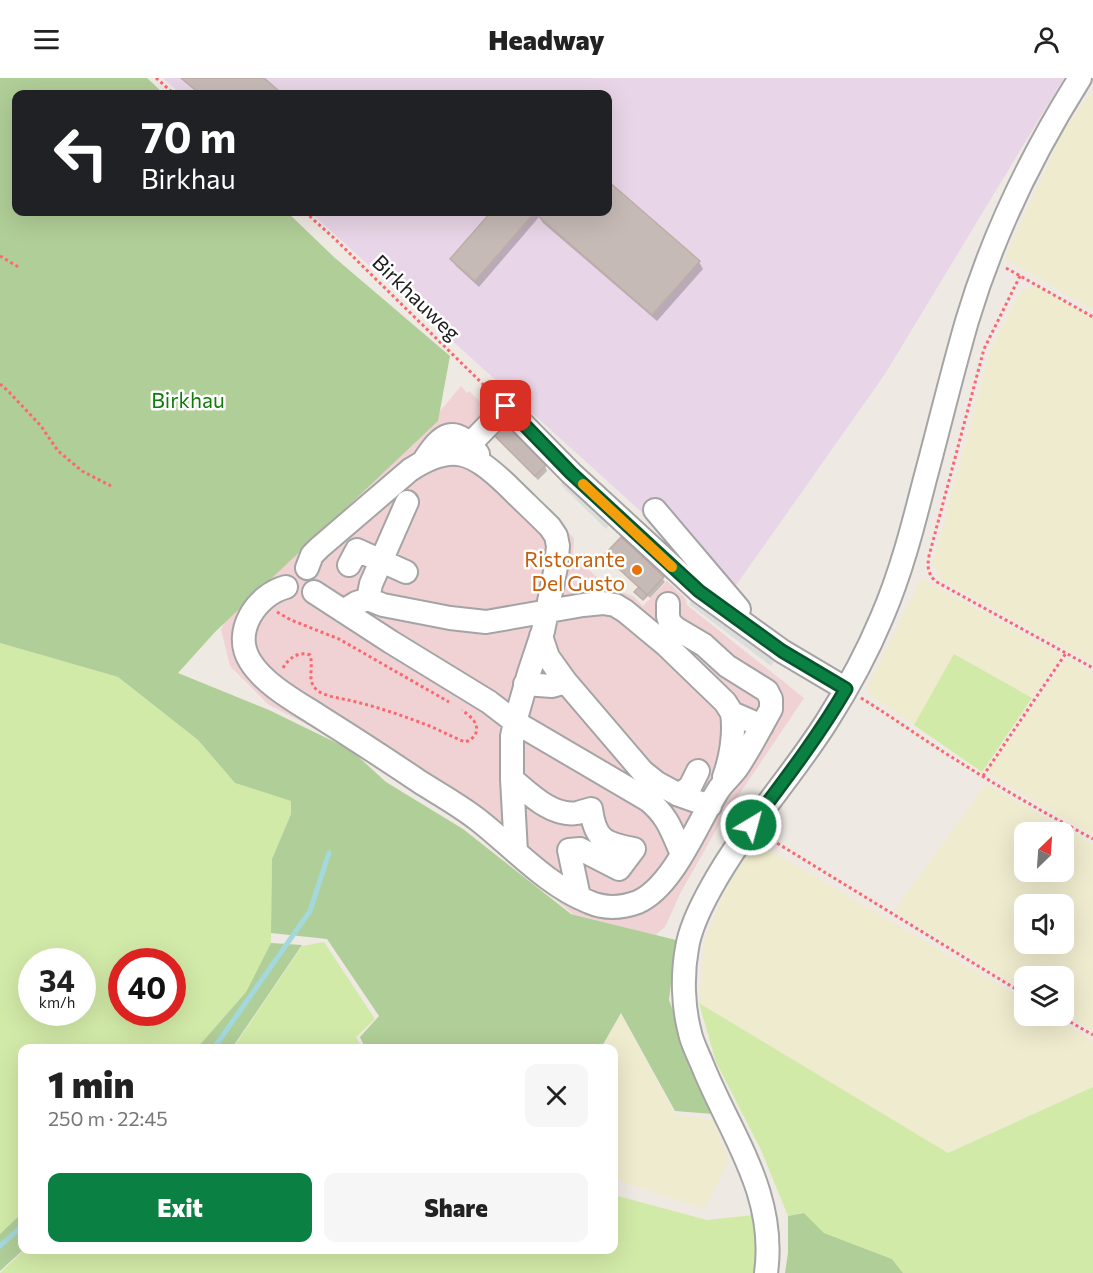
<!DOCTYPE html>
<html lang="en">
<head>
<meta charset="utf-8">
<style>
  :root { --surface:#fff; --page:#f6f6f6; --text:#222; --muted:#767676; --accent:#0b8043 }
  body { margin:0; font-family:Commissioner,sans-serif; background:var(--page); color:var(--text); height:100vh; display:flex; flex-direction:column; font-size:22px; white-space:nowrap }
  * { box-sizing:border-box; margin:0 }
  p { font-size:20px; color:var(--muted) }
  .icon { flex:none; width:33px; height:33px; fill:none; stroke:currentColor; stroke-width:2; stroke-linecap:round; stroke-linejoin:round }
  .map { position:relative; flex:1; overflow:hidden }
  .sheet { position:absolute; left:18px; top:966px; width:600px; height:210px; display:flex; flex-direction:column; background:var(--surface); border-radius:12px; box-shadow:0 6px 24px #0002 }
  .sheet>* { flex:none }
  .hud { position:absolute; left:12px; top:12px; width:600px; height:126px; border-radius:12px; box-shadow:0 6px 24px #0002; background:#202124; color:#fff; overflow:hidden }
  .needle { width:39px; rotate:25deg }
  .tools { position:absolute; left:1014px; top:744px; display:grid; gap:12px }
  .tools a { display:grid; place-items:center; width:60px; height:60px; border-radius:12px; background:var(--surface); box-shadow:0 6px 24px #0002; font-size:30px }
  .speed { position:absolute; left:18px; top:870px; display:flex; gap:12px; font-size:30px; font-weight:700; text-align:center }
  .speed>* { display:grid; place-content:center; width:78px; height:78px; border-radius:50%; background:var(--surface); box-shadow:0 6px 24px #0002; line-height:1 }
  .speed small { font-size:15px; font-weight:400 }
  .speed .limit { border:9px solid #d22; background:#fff; color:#111 }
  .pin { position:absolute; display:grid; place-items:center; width:51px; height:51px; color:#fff; margin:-26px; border-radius:12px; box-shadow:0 3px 9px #0006 }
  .me { position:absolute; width:66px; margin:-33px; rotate:37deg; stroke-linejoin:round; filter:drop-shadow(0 0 4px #0008) }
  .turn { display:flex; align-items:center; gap:21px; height:126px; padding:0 30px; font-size:27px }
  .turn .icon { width:78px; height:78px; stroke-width:2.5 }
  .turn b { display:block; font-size:42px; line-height:51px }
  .round { display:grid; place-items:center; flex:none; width:63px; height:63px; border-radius:12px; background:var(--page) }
  .headline { display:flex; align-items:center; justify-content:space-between; height:102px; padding:0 30px }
  h1 { font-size:36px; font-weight:800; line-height:45px }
  .button { display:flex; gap:12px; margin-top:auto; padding:12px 30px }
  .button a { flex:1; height:69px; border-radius:12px; background:var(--accent); color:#fff; font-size:24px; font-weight:800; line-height:69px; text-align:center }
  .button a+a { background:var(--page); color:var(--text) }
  header { display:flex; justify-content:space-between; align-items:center; height:78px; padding:0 30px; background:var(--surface); font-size:27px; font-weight:800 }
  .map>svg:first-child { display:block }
  .commercial { fill:#f0d2d5 }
  .industrial { fill:#e8d5e7 }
  .farmland { fill:#eeebce; fill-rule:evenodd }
  .grass { fill:#d2eaa8; fill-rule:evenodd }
  .forest { fill:#b0ce97 }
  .parking { fill:#ddd }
  .shadow { fill:#0003 }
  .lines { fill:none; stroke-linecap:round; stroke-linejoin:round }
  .stream { stroke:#a3d8dd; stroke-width:5 }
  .building { fill:#c6bab6; stroke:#c0ada5; stroke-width:1.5 }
  .minor-casing { stroke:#a4a4a4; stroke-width:26 }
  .path { stroke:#fb686f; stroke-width:3; stroke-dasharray:3 3; stroke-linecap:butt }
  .minor { stroke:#fff; stroke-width:22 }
  .route-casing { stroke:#07532c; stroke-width:15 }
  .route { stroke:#0b8043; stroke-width:10 }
  .slow { stroke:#f59e0b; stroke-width:10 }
  .food-dot { fill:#e8710a; stroke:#fff; stroke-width:2 }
  .labels { text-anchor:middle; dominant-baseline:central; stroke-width:5; stroke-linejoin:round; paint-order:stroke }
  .street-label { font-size:21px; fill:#1d1d1d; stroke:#fff }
  .park-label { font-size:21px; fill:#127c0a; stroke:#fff }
  .food-label { font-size:21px; fill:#c56008; stroke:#fff; text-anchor:end }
</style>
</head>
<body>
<header><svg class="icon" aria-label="menu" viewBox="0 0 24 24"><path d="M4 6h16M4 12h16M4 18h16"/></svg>Headway<svg class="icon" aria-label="person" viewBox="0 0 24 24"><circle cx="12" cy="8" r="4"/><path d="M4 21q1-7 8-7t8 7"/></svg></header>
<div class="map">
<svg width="1093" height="1195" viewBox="0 0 1093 1195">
  <rect width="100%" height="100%" fill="#efe9e3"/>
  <path class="commercial" d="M461,308l6,7 2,-2 33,32 -22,26 94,89 -1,17 33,31 27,10 10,10 24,-25 19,18 1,6 117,93 -84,125 -39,69 -16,35 -10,8 -82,-21 -93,-77 -123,-87 -88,-45 -39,-39 -9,-36 19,-40 192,-169z"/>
  <path class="industrial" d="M163,0h901l-179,296 -153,217 -86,-75 -336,-304h298v-118h-427z"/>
  <path class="farmland" d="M1093,12v220l-88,-52 59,-128z
    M1035,208l58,33v345l-151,-84 -9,-16 58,-216 31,-58z
    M921,501l141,76 -30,43 -78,-44 -40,71 -48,-34z
    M1067,580l26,15v162l-106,-62z
    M986,706l107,60v187l-29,-18v-37h-40v14l-130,-79zM1064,754v40h-40v-40zM1064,826v40h-40v-40z
    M755,763l269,159v16h27l42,25v46l-145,66 -249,-150 5,-62 22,-52z
    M621,936l54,101 38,5 16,40 -25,49 -90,-30v-131h-12z"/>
  <path class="grass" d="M0,565l118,34 80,63 37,43 57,18 -1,13 -19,45 -1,84 -25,49 -49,56h-175v165l-22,21zM32,884h50v50h-50zM122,884h50v50h-50z
    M954,576l78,44 -50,74 -68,-47z
    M324,864l51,77 -19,18 6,11h-129l69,-102z
    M699,925l249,150 145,-66v186h-190l-11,-14 -68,-26 -20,-20 -16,3 -27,-66 -45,-88z
    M614,1117l93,25 46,-5 5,49 -3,9h-755l24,-23h590z"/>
  <path class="forest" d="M0,0h147l17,16h-148v118h271l48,46 115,98 -12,65 -223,211 -37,41 91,37 82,40 35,32 77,47 108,85 105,26 -7,60 44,114 -38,-3 -54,-98 -20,35h-236l-5,-11 19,-21 -52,-77 -56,-6 1,-74 19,-45v-13l-56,-18 -37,-43 -80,-63 -118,-34z
    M271,865l31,2 -70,103h-35l49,-56z
    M22,1135l1,37 -23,21v-37z
    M804,1135l20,20 68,26 11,14h-118l3,-20v-37z"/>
  <path class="parking" d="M571,395l46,43 -11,13 -46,-45z
    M699,513l83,60 -11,15 -82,-62z"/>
  <path class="shadow" d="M182,0h80l17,16h-78z
    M608,105l91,79 4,7 -46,52 -114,-98 -4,-6 -60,70 -23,-21 -5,-7 42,-47h115z
    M502,346l43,42 2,5 -9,9 -42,-42 -2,-5z
    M606,477l56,23 3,4 -15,16 -2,-2 -4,4 -7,-6 3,-6 -32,-29z"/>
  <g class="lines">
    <path class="stream" d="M214,970l96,-137 19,-58
      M0,1168l22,-20"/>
  </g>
  <path class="building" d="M181,0h83l15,13 -3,3h-76z
    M608,103l92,80 -48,54 -115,-100 3,-3h68z
    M491,134h44l-60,69 -25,-22z
    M503,344l43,43 -11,11 -43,-43z
    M621,459l43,40 -17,18 -43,-40z
    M639,509l8,8 -4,5 -9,-8z"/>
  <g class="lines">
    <g class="minor-casing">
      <path id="minor" d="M470,366l36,-37 65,66 128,118 83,60 64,38
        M423,384c18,-28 31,-40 55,-8
        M655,432l84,99
        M349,487l8,-15 49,22
        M307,490l5,-13 7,-7 91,-78c43,-28 62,-18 97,15 14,14 29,28 43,42l6,9 2,10 -2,21 -13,64 -14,42 -14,49 -3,14v43l4,73
        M286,509c-30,8 -54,45 -36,74 14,23 45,40 67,54 35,22 69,44 103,67 19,12 39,23 57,37 36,28 69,66 112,83 16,7 33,6 49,0 36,-16 60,-81 81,-113 5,-7 12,-13 18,-21 12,-18 23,-39 34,-59v-10l-4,-8 -40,-25 -23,-21 -27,-16 -7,-6 -2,-7v-12
        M314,514l77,50 98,60 26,20 133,78c20,16 24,32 34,54
        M368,521l3,-15 36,-82
        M343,533l13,-8 12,-4 15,6 67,13 36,4 97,-17 20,-2 12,2 10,6 41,34 59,57 7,11 30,13
        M541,558l7,21 18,25
        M525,606l27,2 14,-4 76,89 15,12 22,12 31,11
        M724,699c7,-19 11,-44 8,-64
        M512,701c18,15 40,38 65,34 5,-1 10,-3 14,-4 4,31 14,35 43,40l-15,20 -39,-20 -11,1 10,47
        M679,717l11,-8 8,-16
        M766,1195c11,-80 -36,-139 -64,-209 -4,-10 -10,-21 -12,-31 -7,-26 -8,-58 -3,-85 3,-20 14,-42 24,-60 33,-60 80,-110 116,-167 21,-33 40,-68 55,-104 19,-44 31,-91 43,-138 14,-52 27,-106 42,-158 26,-87 65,-167 113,-243"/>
    </g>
    <path class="path" d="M156,0l18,16
      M305,134l29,26 159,156
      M0,178l20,12
      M1006,190l87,49
      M1020,198l-36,73 -55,207c-2,11 -1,17 6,25l158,87
      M0,306l9,8 32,34 17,25 24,20 29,15
      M277,534l14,8 48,19 110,63
      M283,590c6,-10 15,-17 27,-13 4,12 -4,26 7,35 7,6 21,8 31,10 27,6 53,15 79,25 13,5 25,12 38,17 10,-3 15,-12 9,-21 -3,-4 -8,-8 -12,-11
      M861,620c33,20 64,43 97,63 44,28 89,53 135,78
      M983,698l83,-123
      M767,759l257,157
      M1060,938l33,19"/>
    <use href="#minor" class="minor"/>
  </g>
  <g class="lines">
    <g class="route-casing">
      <path id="route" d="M506,328l65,67 128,118 83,60 64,38c-28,48 -62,92 -95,136"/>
    </g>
    <use href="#route" class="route"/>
    <path class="slow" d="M583,406l89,83"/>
  </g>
  <circle class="food-dot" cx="637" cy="492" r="6"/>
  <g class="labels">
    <g class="street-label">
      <text transform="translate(417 219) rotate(44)">Birkhauweg</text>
    </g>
    <g class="park-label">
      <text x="188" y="321">Birkhau</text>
    </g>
    <g class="food-label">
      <text x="625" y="480">Ristorante<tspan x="625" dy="24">Del Gusto</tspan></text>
    </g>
  </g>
</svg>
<div class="tools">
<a><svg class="needle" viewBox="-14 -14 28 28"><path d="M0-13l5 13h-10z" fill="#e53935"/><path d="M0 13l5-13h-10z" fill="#767676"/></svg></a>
<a><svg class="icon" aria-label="sound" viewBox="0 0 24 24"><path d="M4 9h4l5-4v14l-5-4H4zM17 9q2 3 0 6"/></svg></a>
<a><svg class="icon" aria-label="layers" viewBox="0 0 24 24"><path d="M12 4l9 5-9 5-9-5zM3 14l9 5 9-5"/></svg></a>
</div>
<div class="speed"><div>34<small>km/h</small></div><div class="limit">40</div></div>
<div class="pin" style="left:506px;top:328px;background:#d93025"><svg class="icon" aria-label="arrive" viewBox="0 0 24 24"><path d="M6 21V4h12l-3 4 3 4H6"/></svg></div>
<svg class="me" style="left:751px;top:747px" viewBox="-20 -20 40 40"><circle r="17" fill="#0b8043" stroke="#fff" stroke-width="3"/><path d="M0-11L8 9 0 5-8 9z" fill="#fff"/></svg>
<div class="hud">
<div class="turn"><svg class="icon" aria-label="left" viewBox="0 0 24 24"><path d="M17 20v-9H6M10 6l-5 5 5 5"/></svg><div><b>70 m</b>Birkhau</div></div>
</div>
<section class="sheet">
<div class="headline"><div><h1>1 min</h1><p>250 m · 22:45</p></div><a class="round"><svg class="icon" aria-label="close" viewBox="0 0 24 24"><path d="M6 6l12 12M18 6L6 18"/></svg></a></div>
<div class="button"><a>Exit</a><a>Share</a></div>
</section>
</div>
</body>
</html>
